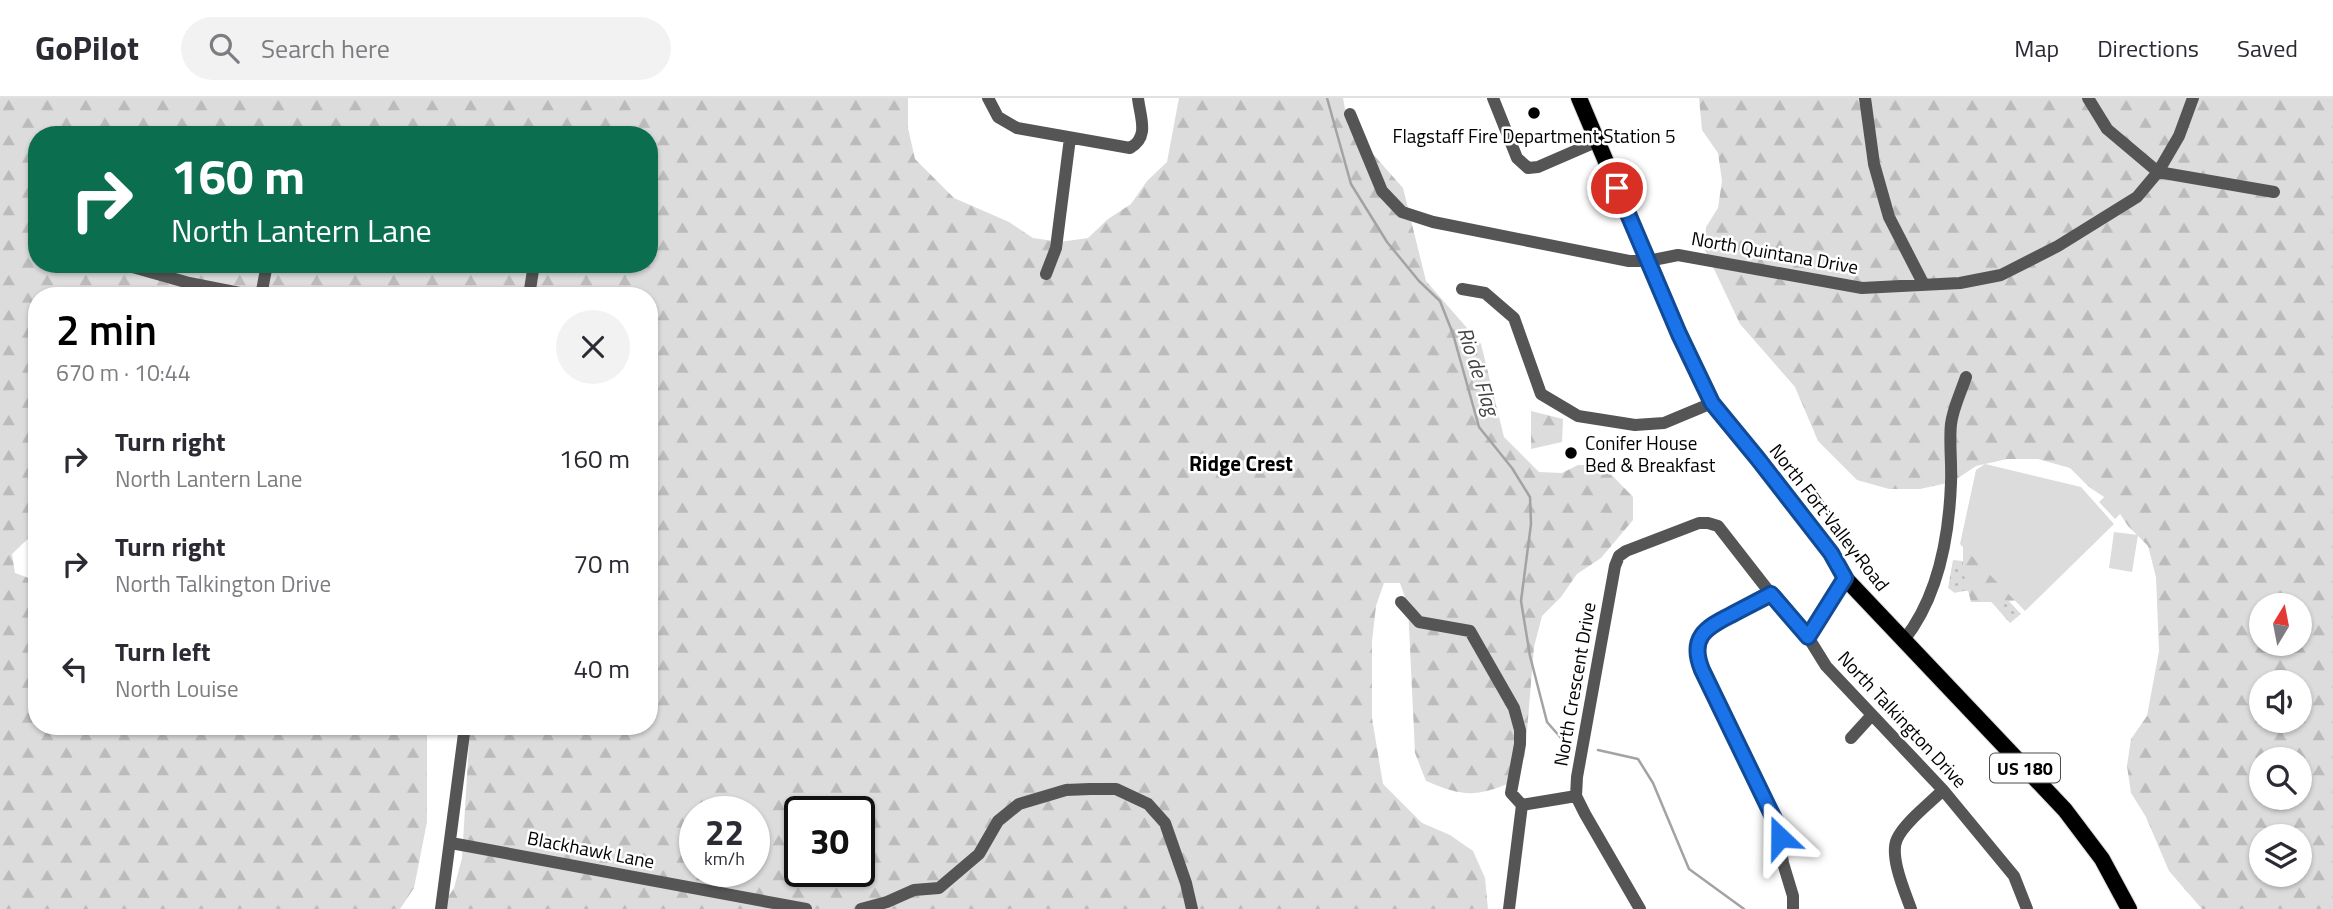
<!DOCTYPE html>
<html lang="en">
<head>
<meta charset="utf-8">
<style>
  :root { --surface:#fff; --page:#f2f2f3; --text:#2b2b33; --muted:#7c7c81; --line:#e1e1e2; --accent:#000 }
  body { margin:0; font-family:"Titillium Web",sans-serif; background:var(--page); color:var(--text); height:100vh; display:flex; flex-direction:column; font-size:26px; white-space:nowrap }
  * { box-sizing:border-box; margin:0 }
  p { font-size:23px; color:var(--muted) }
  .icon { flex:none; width:38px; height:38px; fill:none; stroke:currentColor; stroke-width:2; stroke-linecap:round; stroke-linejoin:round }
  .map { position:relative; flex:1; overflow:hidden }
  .details { position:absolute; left:28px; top:189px; width:630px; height:448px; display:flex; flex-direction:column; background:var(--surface); border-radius:28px; box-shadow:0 2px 5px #0004 }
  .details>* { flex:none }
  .top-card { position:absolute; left:28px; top:28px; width:630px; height:147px; border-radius:28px; box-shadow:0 2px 5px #0004; background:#0b6e4f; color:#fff; overflow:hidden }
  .needle { width:46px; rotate:10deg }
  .fabs { position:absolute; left:2249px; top:495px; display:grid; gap:14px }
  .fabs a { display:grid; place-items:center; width:63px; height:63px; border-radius:50%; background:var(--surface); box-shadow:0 2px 5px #0004; font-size:35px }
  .speed { position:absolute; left:679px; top:698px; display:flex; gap:14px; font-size:35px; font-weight:700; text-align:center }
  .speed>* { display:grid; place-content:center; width:91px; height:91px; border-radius:50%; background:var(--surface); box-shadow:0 2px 5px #0004; line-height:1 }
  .speed small { font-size:18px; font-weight:400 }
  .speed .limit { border:4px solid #111; border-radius:10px; background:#fff; color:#111 }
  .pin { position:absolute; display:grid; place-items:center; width:60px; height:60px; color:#fff; margin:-30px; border:4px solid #fff; border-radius:50%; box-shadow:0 2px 7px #0007 }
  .me { position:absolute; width:77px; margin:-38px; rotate:337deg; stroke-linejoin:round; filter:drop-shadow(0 0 5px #0008) }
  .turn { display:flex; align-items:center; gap:24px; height:147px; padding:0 28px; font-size:32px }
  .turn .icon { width:91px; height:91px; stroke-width:2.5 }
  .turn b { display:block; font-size:49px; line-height:60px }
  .round { display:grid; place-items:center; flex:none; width:74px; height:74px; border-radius:37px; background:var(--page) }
  .headline { display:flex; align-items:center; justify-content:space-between; height:119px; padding:0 28px }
  h1 { font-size:42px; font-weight:600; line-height:52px; color:var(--accent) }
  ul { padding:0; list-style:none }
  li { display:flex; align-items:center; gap:21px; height:105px; padding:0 28px }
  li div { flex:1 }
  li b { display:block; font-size:26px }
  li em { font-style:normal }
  header { display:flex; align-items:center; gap:42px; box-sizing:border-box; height:98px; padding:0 35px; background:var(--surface); border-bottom:2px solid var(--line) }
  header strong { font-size:33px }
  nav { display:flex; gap:38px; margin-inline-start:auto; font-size:24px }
  .search { width:490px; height:63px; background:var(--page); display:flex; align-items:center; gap:18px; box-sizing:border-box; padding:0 24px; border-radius:38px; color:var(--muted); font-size:26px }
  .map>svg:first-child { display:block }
  .grass { fill:url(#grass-dots) }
  .forest { fill:url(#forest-firs); fill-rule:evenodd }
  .pitch { fill:#dcdcdc }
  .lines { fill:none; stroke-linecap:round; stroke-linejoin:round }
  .stream { stroke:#a3a3a3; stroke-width:2.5 }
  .major-casing { stroke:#dbdbdb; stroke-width:18 }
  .minor { stroke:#555; stroke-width:12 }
  .major { stroke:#000; stroke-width:16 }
  .rail-casing { stroke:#000; stroke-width:5 }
  .rail { stroke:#fff; stroke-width:2.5; stroke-dasharray:8; stroke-linecap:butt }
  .route-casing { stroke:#114b97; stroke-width:18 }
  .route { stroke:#1a73e8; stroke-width:12 }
  .poi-dot { fill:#000; stroke:#fff; stroke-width:2.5 }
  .labels { text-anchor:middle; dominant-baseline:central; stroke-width:5; stroke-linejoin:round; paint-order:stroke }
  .shield { fill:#fff; stroke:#4c4c4c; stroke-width:2 }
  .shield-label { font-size:18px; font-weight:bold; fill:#000 }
  .poi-label { font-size:19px; fill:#000; stroke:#fff }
  .street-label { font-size:19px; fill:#000; stroke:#fff }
  .water-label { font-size:21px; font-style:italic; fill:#444; stroke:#fff }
  .neighbourhood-label { font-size:21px; font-weight:bold; fill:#000; stroke:#fff }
</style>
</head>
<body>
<header>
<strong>GoPilot</strong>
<div class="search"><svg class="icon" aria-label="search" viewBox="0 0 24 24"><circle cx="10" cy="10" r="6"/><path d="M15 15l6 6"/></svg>Search here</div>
<nav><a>Map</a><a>Directions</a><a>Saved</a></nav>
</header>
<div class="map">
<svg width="2333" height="811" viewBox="0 0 2333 811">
  <defs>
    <pattern id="grass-dots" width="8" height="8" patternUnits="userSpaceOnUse" patternTransform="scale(1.75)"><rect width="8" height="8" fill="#dcdcdc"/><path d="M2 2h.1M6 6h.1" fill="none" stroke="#bbb" stroke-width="1.8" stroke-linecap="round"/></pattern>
    <pattern id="forest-firs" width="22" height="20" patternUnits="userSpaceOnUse" patternTransform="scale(1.75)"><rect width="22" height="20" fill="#dcdcdc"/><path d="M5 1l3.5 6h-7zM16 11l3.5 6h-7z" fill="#bbb"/></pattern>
  </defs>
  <rect width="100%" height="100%" fill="#fff"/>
  <path class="grass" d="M1953,462l19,2 49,52 -11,9c-18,-19 -27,-38 -55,-30l-7,-5z"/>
  <path class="forest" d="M0,0h908v30l7,31 39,39 55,24 24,16 27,4 28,-4 20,-19 23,-15 16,-23 20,-19 12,-64h164l5,28 55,62 23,93 55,63 23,93 35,35 23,1 16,-8h24l31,32v23l-32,38 -24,16 -16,23 -19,19 -8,31 -9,108 -12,27c-37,15 -50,15 -87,-1l-11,-28 -7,-147 -8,-23h-16l-8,23 -4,35v77l11,66 39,39 28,12 23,16 12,27 3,31h-1048l14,-21 8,-30 8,-132h179v-430h-612v234l-25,24 3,19 22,8v145h390v96l-13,66 -14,21h-400zM37,37h612v129h-612zM695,714h59v60h-59zM800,714h59v60h-59z
    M1699,0h634v811h-131l-33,-38 -23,-54 -15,-24 -4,-27 4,-27 16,-23 12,-65 -3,-74 -8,-31 -20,-20 -15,-23 -24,-16 -19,-19 -32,-9h-31l-31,7 -24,16 -32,7h-31l-32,-9 -39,-39 -23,-54 -55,-63 -35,-74 1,-23 12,-19 4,-27 -4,-28 -16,-23zM2261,508h39v38h-39zM2261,584h39v39h-39zM2261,662h39v38h-39zM2261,738h39v39h-39z
    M1531,313l32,8 -1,23 -31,7z
    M1963,434l67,67 -28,3h-31l-8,-31z"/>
  <path class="pitch" d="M1985,366l96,23 33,37 -89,87 -65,-67 16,-74z
    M2113,391l16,16 -14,14 -16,-17z
    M2114,434l24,3 -6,37 -23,-4z"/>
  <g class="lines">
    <path class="stream" d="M1327,0l24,86 36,58 32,39 21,20 13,33 26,93 33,41 18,29 1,27 -10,77 9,55 17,66 21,24
      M1598,652l40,9 15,24 36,86 55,40"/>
    <g class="major-casing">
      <path id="major" d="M1579,0l100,236 33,69 46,56 73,94 14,25 220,232 37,49 27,50"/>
    </g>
    <path class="minor" d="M988,0l10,19 19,11 113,20c20,-11 10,-31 8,-50
      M1493,0l24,60 11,10 10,-1 60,-26
      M1865,0l9,66 15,53 35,68
      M2088,0l19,31 51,43 116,20
      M1350,16l32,77 20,21 31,10 196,39h19l30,-6 184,33 98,-5 41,-8 57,-29 79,-49 21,-25 21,-36 14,-38
      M122,166l67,19 67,13
      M1046,176l10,-26 14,-110
      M1462,191l23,4 29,25 27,76 37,22 57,9 29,-2 48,-20
      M261,198l6,-32
      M529,198l5,-32
      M1771,496l-61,32 -12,17 -1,14 81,170 5,36 10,33v13
      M1401,504l18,20 51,9 44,77 6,22v14l-9,49 11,12 54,-9
      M1808,539l37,-59
      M1904,542c34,-43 45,-103 47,-157 1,-20 -2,-40 0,-59 2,-16 10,-32 15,-47
      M1851,640l20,-22
      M451,745l355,66
      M441,811l24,-183
      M861,811l26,-7 27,-12 25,-2 40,-34 19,-33 21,-17 47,-14 24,-1h26l32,15 17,19 21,60 6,26
      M1509,811l13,-104
      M1640,811l-55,-95 -9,-18 1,-19 38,-211 4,-10 7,-5 73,-28h9l10,3 53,68 37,43 18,29 117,124 71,86 13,33
      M1911,811c-6,-17 -22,-53 -14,-70 7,-16 33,-36 46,-49"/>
    <use href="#major" class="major"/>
    <g class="rail-casing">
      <path id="rail" d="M1816,397l41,60"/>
    </g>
    <use href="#rail" class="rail"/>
  </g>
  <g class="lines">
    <g class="route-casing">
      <path id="route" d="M1617,90l62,146 33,69 46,56 73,94 14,25 -37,59 -37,-43c-13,7 -27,14 -40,21 -26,13 -42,23 -29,55l76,157 2,10"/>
    </g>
    <use href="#route" class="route"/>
  </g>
  <g class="poi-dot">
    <circle cx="1534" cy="15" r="7"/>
    <circle cx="1571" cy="355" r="7"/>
  </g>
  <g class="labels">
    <rect class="shield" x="1990" y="655.5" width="70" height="29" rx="5"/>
    <g class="shield-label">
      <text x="2025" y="670">US 180</text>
    </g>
    <g class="poi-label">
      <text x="1534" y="37">Flagstaff Fire Department Station 5</text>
      <text x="1585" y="344" text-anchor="start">Conifer House<tspan x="1585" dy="22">Bed &amp; Breakfast</tspan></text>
    </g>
    <g class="street-label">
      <text transform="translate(1775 154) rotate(10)">North Quintana Drive</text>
      <text transform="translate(1830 419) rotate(52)">North Fort Valley Road</text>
      <text transform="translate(1574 586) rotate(-80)">North Crescent Drive</text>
      <text transform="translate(1903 621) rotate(47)">North Talkington Drive</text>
      <text transform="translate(591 751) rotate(11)">Blackhawk Lane</text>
    </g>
    <g class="water-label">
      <text transform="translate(1479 273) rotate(72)">Rio de Flag</text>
    </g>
    <g class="neighbourhood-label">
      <text x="1241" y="365">Ridge Crest</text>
    </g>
  </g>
</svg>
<div class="fabs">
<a><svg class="needle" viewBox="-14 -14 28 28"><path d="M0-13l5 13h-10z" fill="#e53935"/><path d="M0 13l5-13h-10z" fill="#7c7c81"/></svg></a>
<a><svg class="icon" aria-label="sound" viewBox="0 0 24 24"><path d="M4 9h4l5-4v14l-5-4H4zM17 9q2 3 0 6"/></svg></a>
<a><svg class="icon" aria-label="search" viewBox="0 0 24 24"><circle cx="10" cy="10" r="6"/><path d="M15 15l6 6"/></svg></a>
<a><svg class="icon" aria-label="layers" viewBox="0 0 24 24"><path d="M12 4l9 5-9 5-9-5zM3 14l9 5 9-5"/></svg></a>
</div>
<div class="speed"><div>22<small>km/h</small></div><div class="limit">30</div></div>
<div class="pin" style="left:1617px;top:90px;background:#d93025"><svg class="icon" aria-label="arrive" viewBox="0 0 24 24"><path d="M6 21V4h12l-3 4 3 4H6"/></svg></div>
<svg class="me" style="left:1780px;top:739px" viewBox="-20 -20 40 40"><path d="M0-17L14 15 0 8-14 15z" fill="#1a73e8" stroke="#fff" stroke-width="4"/></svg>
<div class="top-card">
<div class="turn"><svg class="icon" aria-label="right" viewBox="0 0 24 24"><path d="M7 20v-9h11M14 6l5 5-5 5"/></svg><div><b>160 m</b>North Lantern Lane</div></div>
</div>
<section class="details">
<div class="headline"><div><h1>2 min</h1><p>670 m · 10:44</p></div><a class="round"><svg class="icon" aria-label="close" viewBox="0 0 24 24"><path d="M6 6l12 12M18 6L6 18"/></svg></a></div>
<ul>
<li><svg class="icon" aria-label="right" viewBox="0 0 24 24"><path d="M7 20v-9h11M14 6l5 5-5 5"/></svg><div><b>Turn right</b><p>North Lantern Lane</p></div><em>160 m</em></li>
<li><svg class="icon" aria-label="right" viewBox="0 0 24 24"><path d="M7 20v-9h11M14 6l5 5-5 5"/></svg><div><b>Turn right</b><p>North Talkington Drive</p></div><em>70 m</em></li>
<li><svg class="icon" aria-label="left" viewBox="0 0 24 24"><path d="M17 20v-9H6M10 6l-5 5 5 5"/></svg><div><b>Turn left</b><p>North Louise</p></div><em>40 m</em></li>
</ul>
</section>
</div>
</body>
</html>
